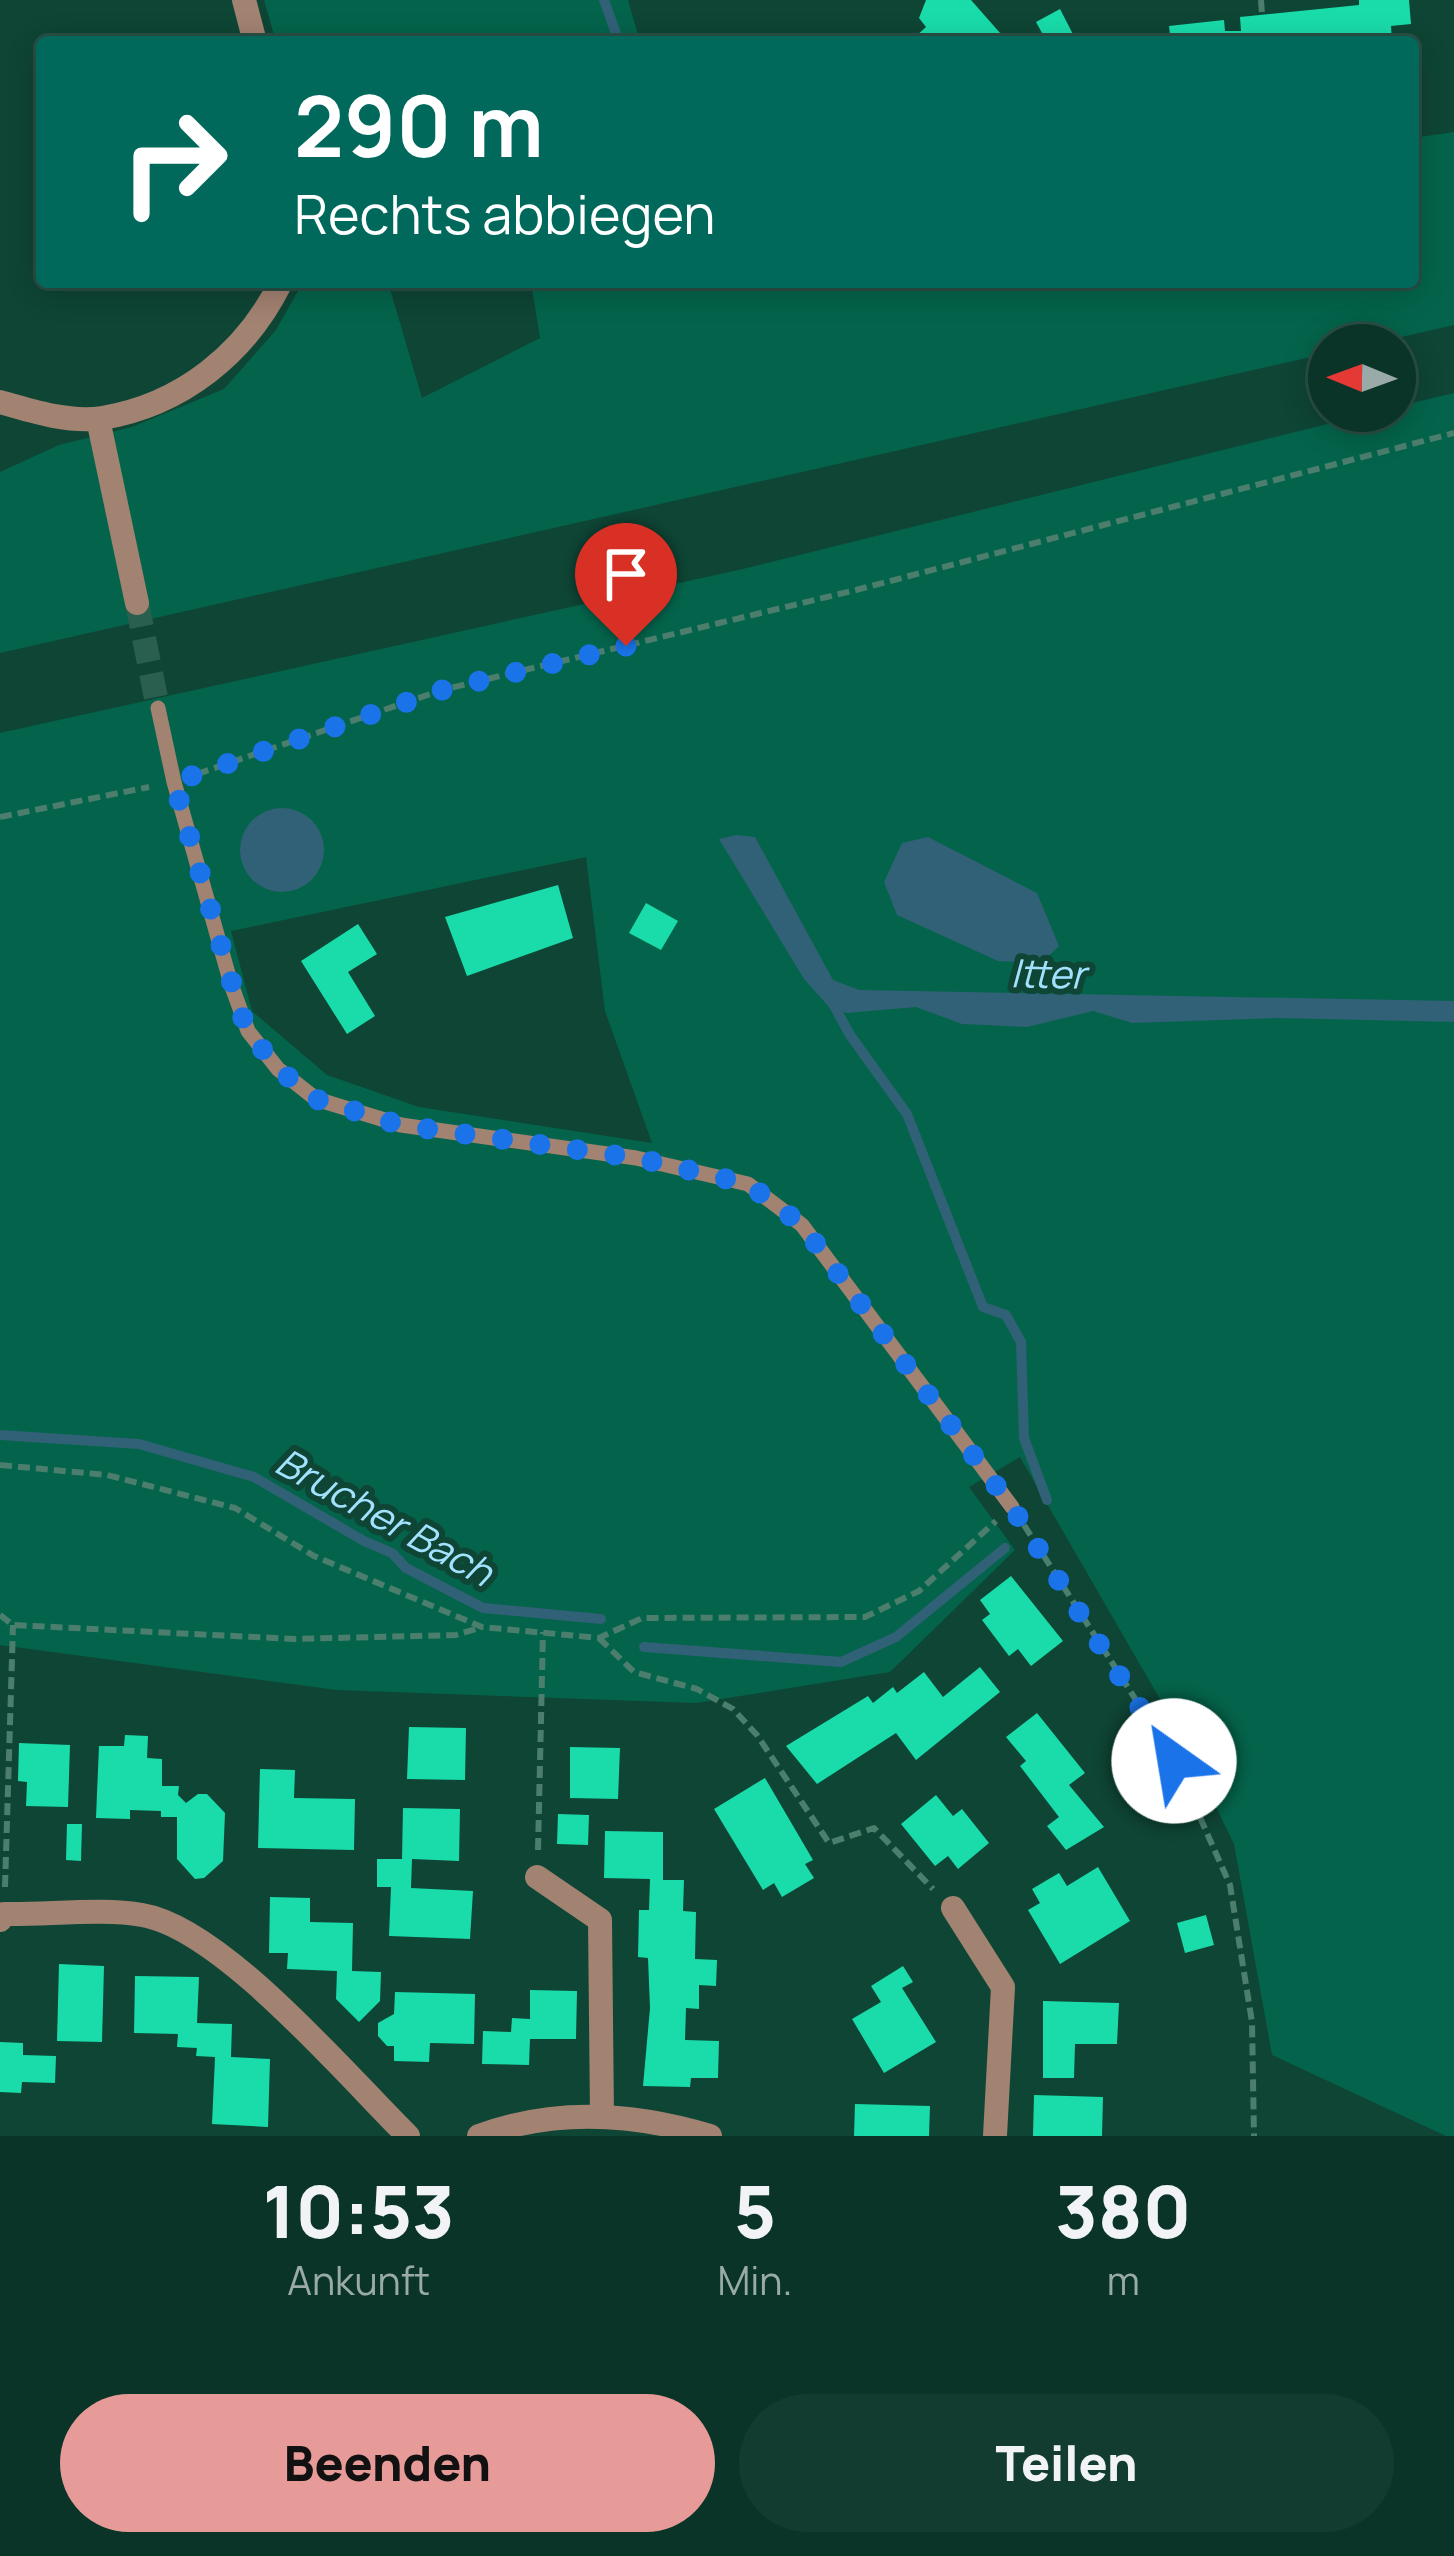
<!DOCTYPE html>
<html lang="de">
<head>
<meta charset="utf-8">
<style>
  :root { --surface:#0a3428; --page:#133c30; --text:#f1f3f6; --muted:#99aaa8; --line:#2a4f45; --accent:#e69b98 }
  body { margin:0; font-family:Manrope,sans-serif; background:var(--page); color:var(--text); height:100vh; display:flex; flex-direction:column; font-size:45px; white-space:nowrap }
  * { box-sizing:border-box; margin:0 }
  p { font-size:39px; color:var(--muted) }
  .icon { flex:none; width:66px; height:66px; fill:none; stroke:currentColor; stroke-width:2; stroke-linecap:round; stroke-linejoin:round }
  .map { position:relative; height:2136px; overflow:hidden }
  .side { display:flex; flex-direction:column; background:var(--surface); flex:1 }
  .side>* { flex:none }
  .top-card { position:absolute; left:36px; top:36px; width:1383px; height:252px; border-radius:12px; box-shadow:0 6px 30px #0003,0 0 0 3px var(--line); background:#00695c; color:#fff; overflow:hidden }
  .needle { width:78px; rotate:271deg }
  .tools { position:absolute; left:1308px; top:324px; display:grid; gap:24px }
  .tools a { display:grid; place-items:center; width:108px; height:108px; border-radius:50%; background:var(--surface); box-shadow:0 6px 30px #0003,0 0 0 3px var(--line); font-size:60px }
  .pin { position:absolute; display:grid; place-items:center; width:102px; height:102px; color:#fff; margin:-123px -51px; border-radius:50% 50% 50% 0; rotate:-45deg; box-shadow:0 0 12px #0007 }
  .pin .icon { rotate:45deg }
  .me { position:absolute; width:132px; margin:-66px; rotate:328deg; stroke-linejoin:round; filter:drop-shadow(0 0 9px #0008) }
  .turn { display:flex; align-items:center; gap:42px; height:252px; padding:0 60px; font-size:54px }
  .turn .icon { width:156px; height:156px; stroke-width:2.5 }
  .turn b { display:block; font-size:84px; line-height:102px }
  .eta { display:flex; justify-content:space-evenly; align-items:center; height:204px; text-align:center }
  .eta b { font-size:72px; font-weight:800; line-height:84px }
  .cta { display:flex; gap:24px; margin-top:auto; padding:24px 60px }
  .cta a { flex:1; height:138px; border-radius:72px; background:var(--accent); color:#111; font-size:48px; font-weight:800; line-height:138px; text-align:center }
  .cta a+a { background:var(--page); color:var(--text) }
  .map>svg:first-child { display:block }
  .green { fill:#04644b; fill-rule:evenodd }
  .water { fill:#306176 }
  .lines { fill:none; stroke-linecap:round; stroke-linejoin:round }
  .stream { stroke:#306176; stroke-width:10 }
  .building { fill:#19dcaa }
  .street-tunnel { stroke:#2a5f4f; stroke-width:24; stroke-dasharray:24 12; stroke-linecap:butt }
  .path { stroke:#4b7e6d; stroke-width:6; stroke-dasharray:12 6; stroke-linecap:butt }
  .lane { stroke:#a28271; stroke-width:15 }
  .street { stroke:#a28271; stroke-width:24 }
  .route { stroke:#1a73e8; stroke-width:21; stroke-dasharray:0 37.8 }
  .labels { text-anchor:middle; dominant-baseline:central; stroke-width:12; stroke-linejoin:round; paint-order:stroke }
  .water-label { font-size:39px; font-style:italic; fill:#a3e2ff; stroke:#0e4535 }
</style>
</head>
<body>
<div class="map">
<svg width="1454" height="2136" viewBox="0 0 1454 2136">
  <rect width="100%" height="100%" fill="#0e4535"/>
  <path class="green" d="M264,0h364l12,42h-364z
    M1454,132v193l-88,20h-37v8l-1329,300v-181l59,-27 73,-18 92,-38 52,-59 27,-48h85l34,116 118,-60 -9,-56h882v-144z
    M1454,393v1743h-8l-174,-81 -38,-211 -55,-112 -159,-275 -51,30 46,63 -125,122 -194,31 -359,-13 -337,-45v-912l743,-164 637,-158h15v-4zM586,857l19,154 47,132 -233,-36 -92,-32 -75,-64 -21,-80z"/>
  <path class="water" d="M240 850a42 42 0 1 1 84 0a42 42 0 1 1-84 0Z
    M737,835l18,2 78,143 26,10 595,11v21l-176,-4 -146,5 -39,-12 -66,16 -65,-3 -46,-17 -69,6 -17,-5 -26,-29 -85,-140z
    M928,837l109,56 22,53 -18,17 -43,-2 -101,-46 -13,-33 18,-39z"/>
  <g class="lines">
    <path class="stream" d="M604,0l15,42
      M832,1002l18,33 57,79 76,193 23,8 15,27 3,96 23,62
      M0,1435l139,9 115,33 110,64 28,12 14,15 77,40 118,11
      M644,1647l197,15 55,-25 109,-89"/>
  </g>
  <path class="building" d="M926,0h45l37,42h-92l-3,-3 13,-12 -7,-9z
    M1359,0h50l2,24 -20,2 1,16h-221l-2,-16 55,-6 1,11h16l-1,-14 119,-12z
    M1060,9l17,33h-30l-11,-20z
    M558,885l15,53 -106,38 -22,-59z
    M646,903l32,18 -17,29 -32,-17z
    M358,924l19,30 -29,18 27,44 -28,18 -46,-73z
    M1011,1576l52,65 -32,25 -13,-17 -9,7 -27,-36 8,-6 -10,-14z
    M980,1667l20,25 -84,68 -20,-27 -79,51 -31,-38 82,-50 5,7 20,-16 4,6 27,-21 19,25z
    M1037,1713l48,60 -16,12 35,42 -38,23 -19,-24 12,-9 -39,-51 6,-5 -20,-24z
    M409,1727l57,1 -1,52 -58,-1z
    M125,1735l23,1 -1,22 15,1v27h17l-1,9 8,8 12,-9h9l18,19 -2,48 -19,17 -9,1 -18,-20v-42h-16v-6l-31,-1v9l-34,-1 3,-72h25z
    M19,1743l51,2 -2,62 -42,-1 1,-24 -9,-1z
    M570,1747l50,1 -2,51 -48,-1z
    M260,1769l35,1 -1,28 61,1 -1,51 -96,-2z
    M765,1778l48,82 -8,4 9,14 -32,19 -8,-14 -11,7 -49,-81z
    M936,1795l17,21 9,-7 27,34 -31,26 -10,-13 -13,10 -34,-42z
    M403,1808l57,1 -1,52 -47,-2 -1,29 62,3 -3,48 -81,-3 2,-49h-14v-28h25z
    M558,1814l31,1 -1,30 -31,-1z
    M67,1824h15l-1,37 -15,-1z
    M605,1831l58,1v48h21l-1,31 13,1 -1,47 22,1 -1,26 -17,-1v24l-13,-1 -1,32 34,1 -1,37h-27l-1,9 -47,-1 7,-78 -2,-50 -10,-1 1,-47h10l1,-31 -46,-1z
    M1098,1867l32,54 -70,43 -32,-54 12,-7 -8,-14 27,-16 8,13z
    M270,1897l40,1v24l43,1 -1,48 29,1 -1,29 -21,21 -23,-23 1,-28 -50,-2 1,-16h-19z
    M1206,1915l8,30 -29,8 -8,-30z
    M59,1964l45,2 -2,76 -45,-1z
    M903,1966l10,16 -11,6 34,54 -52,31 -32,-54 29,-17 -10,-16z
    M135,1976l64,1 -2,46 35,1 -1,33 39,2 -2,68 -56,-3 3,-67 -19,-1 1,-8 -20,-1 1,-13 -44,-1z
    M530,1990l47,1 -1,48h-46l-1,26 -47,-1 1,-33 28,1 1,-14 18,1z
    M395,1992l80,2 -1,50 -44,-1 -1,19 -35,-1v-15h-7l-9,-10v-13l16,-9z
    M1043,2001l76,2 -2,41h-42l-1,34h-31z
    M0,2042l23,1v12l33,1 -1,27 -33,-1 -1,11 -21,-1z
    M1034,2095l69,2 -1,39h-69z
    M855,2104l75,2 -1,30h-75z"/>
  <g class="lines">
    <path class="street-tunnel" d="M137,603l21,105"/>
    <path class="path" d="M1261,0l1,14
      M197,774l245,-84 414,-100 598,-157
      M0,817l149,-30
      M0,1465l107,10 128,33 79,48 168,71 117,11 43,-20 223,-1 54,-26 77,-70
      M1024,1525l151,236 55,124 22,137 2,114
      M0,1615l13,10 281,14 162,-4 26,-8
      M599,1638l35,34 63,17 36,20 24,26 72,108 45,-15 59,61
      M538,1850l5,-218
      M5,1887l8,-262"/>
    <path class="lane" d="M158,708l16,74 57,202 17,47 30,38 38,30 85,26 235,33 112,26 54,41 210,282"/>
    <path class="street" d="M244,0l11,42
      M0,402c31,9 69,21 102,16 80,-13 144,-65 179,-136
      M98,419l39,184
      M537,1877l63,43 2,196
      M953,1908l50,79 -8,149
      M0,1920l4,-6c41,1 100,-6 138,1 80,13 206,162 266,221
      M479,2136c75,-28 155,-23 231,0"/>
  </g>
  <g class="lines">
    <path class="route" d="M626,646l-184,44 -268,92 65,226 9,23 30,38 38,30 84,26 237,33 111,26 54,41 210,282 162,254"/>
  </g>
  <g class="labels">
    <g class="water-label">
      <text transform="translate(1048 973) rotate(1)">Itter</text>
      <text transform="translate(385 1516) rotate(29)">Brucher Bach</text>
    </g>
  </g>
</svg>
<div class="tools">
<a><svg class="needle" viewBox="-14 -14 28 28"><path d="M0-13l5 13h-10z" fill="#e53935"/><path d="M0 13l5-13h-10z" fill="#99aaa8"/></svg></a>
</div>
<div class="pin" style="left:626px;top:646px;background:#d93025"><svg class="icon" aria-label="arrive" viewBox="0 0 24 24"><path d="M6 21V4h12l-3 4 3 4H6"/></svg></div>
<svg class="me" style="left:1174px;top:1761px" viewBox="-20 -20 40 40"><circle r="19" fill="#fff"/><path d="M0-13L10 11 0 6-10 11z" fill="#1a73e8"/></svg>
<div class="top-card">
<div class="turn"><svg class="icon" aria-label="right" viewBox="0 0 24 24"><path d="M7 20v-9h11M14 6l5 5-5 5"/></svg><div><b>290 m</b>Rechts abbiegen</div></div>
</div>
</div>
<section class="side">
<div class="eta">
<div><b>10:53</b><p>Ankunft</p></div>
<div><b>5</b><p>Min.</p></div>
<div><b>380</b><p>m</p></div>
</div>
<div class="cta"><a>Beenden</a><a>Teilen</a></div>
</section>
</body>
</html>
